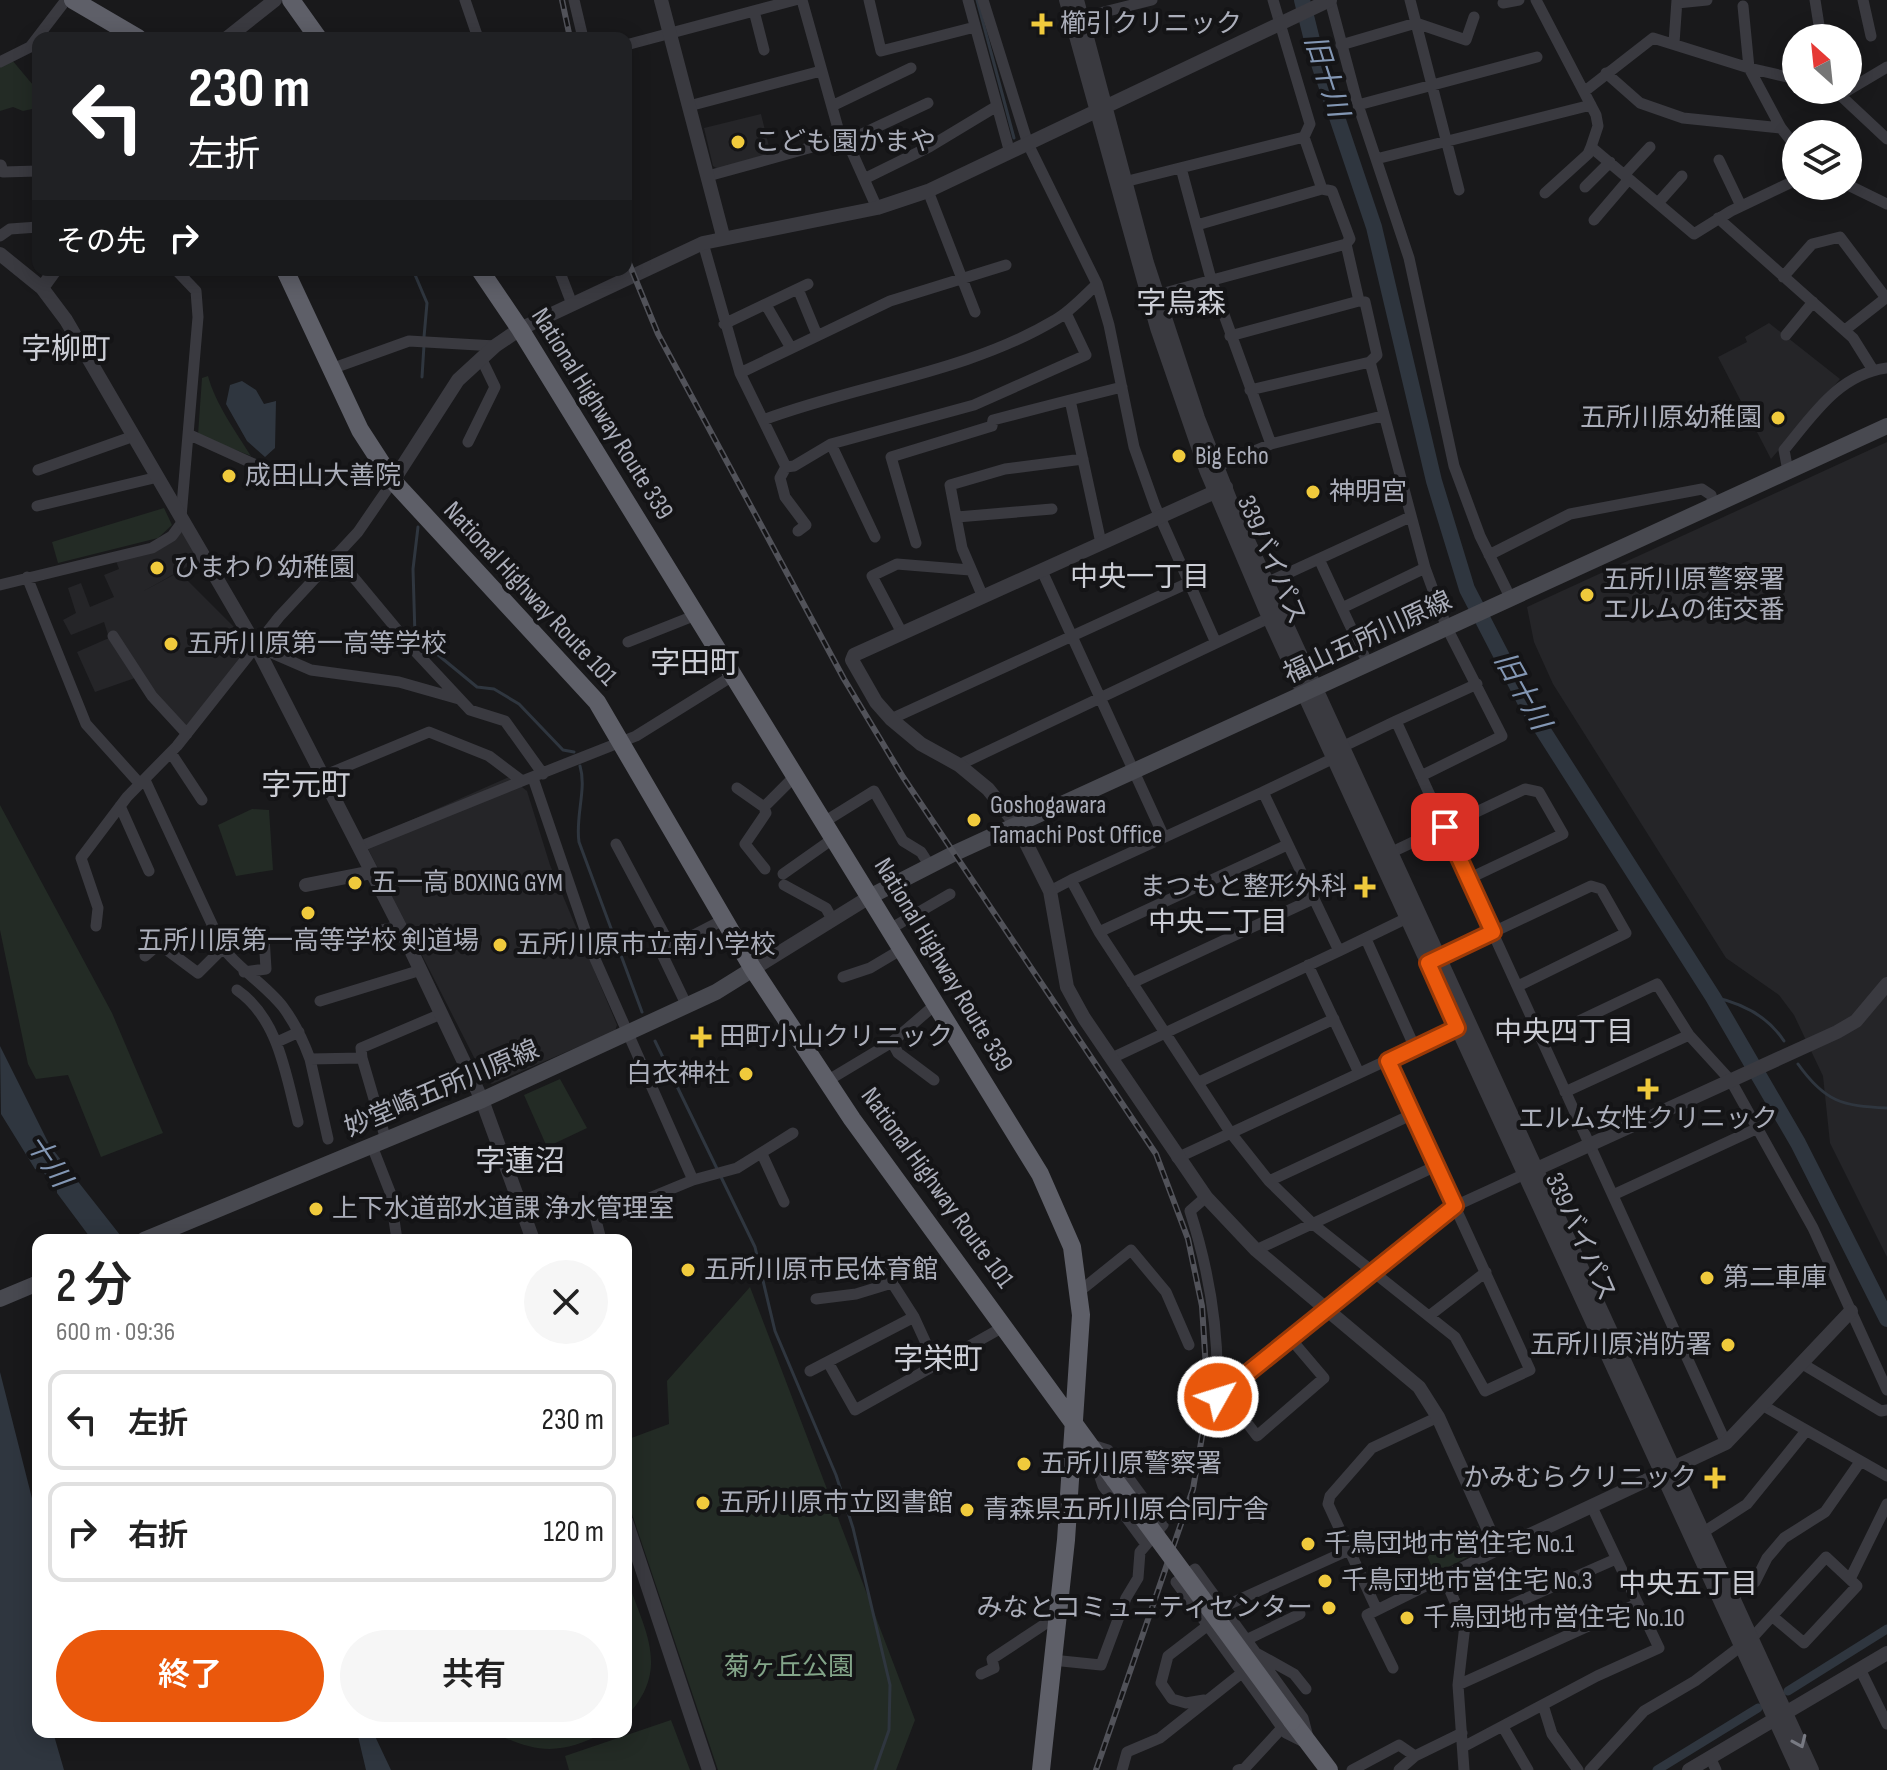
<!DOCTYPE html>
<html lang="ja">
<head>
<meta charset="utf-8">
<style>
  :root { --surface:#fff; --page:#f6f6f6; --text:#222; --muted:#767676; --line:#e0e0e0; --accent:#ea580c }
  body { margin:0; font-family:"Sofia Sans Condensed","Noto Sans JP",sans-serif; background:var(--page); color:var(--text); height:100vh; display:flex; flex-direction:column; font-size:30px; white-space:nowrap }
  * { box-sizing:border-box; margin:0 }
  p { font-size:26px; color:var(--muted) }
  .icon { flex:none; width:44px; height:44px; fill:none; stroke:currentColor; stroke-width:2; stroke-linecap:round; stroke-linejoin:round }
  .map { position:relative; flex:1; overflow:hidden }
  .sheet { position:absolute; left:32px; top:1234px; width:600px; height:504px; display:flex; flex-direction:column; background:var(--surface); border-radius:16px; box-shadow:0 4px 20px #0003 }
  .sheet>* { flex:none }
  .guide { position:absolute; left:32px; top:32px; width:600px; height:244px; border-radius:16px; box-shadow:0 4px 20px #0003; background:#202124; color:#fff; overflow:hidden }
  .needle { width:52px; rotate:333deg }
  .controls { position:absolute; left:1782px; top:24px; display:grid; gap:16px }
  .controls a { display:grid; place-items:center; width:80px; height:80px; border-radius:50%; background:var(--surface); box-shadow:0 4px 20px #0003; font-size:40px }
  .pin { position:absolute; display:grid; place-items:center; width:68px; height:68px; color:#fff; margin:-34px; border-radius:16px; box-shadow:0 4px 12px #0006 }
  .me { position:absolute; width:88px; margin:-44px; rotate:51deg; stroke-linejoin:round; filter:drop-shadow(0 0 6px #0008) }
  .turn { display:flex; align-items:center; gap:28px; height:168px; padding:0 24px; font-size:36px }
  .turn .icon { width:104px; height:104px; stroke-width:2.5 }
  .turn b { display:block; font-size:56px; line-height:68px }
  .then { display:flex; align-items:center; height:76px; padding:0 24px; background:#0003; gap:16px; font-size:30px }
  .round { display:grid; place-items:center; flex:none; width:84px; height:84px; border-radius:42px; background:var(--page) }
  .head { display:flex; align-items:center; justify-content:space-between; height:136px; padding:0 24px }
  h1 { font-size:48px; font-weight:600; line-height:60px }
  .button { display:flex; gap:16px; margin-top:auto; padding:16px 24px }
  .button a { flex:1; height:92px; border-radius:48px; background:var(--accent); color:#fff; font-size:32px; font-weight:600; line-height:92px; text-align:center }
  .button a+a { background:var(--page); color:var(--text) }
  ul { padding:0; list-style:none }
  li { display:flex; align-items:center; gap:24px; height:100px; margin:0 16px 12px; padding:0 8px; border:4px solid var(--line); border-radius:16px }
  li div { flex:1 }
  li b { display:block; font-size:30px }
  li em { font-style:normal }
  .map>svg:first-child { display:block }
  .built { fill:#252528 }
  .green { fill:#232b25 }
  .water { fill:#2f363f }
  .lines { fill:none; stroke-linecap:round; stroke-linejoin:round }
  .stream { stroke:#2f363f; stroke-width:3 }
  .canal { stroke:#2f363f; stroke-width:9 }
  .river { stroke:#2f363f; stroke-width:16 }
  .minor { stroke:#3a3a40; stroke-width:11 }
  .tertiary { stroke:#3a3a40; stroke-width:14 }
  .secondary { stroke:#484950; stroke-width:16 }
  .trunk { stroke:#5e5f68; stroke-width:18 }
  .rail-casing { stroke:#515259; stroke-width:6 }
  .rail { stroke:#141416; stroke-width:3; stroke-dasharray:9; stroke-linecap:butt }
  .trunk-bridge { stroke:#5e5f68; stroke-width:18 }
  .oneway { stroke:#787a83 }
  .route-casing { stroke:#983908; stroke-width:20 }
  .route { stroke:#ea580c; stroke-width:14 }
  .poi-dot { fill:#f0ca3c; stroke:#141416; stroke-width:3 }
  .labels { text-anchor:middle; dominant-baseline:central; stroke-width:8; stroke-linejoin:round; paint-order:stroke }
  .poi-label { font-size:26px; fill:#abaeba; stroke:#141416; text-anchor:start }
  .street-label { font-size:26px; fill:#abaeba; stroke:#141416 }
  .park-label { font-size:26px; fill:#83a589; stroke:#141416 }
  .water-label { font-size:28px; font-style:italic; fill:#8397b4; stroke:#141416 }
  .neighbourhood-label { font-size:28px; fill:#ccced6; stroke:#141416 }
  .quarter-label { font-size:30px; fill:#ccced6; stroke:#141416 }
</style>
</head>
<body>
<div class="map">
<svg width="1887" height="1770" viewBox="0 0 1887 1770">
  <rect width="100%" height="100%" fill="#19191b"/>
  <path class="built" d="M761,114l10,41 -53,14 -5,-3 -9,-38z
    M1769,323l71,56 -69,80 -53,-102 29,-15 -2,-5z
    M1887,442v815l-57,-114 -7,-67 -29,-61 -15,-20 -53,-37 -173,-274 -19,-42 -7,-35z
    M182,531l17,29 -57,32 37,-20 58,58 12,19 -64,82 -50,-53 -40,14 -18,-40 32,-14 -5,-16 -33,13 -8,-15 13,-7 -8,-25 13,-5 9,24 24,-10 -10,-22 15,-6 -3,-8z
    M509,777l18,14 23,74 67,160 -2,6 -123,53 -6,-3 -122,-240z"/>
  <path class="green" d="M12,60l26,31 -3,27 -3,-9 -9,2 -10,-4 -13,4v-45z
    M208,376c7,27 28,56 43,80l-53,-21 4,-57z
    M164,508l8,17 -14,13 -100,25 -6,-21z
    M0,805l112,208 51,120 -62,24 -33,-82 -32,4 -8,-15 -28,-134z
    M252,809l17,1 4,60 -37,6 -18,-51z
    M560,1079l27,49 -40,19 -23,-52z
    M750,1287l165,433 -19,50h-178l-92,-274v-56l43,-16 -2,-43z
    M1478,1526l9,21 -52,27 -10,-23z
    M626,1576c18,55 46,92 0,141z
    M671,1720l19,50h-121l-4,-14z
    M493,1732h112c-43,23 -69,22 -112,0z"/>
  <path class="water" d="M242,381l14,9 8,14 12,-3 -1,47 -10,9 -18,-16 -21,-37 4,-19z
    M0,1046l50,100 74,94h-32l-35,-47v-4l-14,-17 -8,-3 -34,-55z
    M0,1372l38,150v210h15l11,38h-64z
    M357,1732h16l18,38h-25z"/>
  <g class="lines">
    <path class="stream" d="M977,0l37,138
      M413,270l14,33 -3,34
      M422,377l2,-32
      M418,527l-5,42 2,67 62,51 17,2 25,15 44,46 11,2
      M580,766c7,23 -5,51 -1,76l63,170
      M1713,997c29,6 54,18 71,44
      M655,1041l100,206 20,84 61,144 17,53 37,157 -1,45 -14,40
      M1798,1064c27,38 44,42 89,44"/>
    <path class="canal" d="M1788,1691l99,-62
      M1657,1770l101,-62"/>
    <path class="river" d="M1302,0l13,52 59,175 60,254 33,108 61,118 185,290 85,146 89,176"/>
    <path class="minor" d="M465,0l13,38
      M574,0l9,38
      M802,0l39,139 6,2 30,67
      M869,0l12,51 94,-24
      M968,0l42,153
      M1273,0l37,124 -6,13
      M1330,0l28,105 51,153 45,208 26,70 31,63
      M1410,0l49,190
      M1536,0l60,115 2,11 -7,21 103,87 37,-23 65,-31
      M1815,0l6,38
      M1863,0l8,36
      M1503,3l16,-3
      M1677,3l30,-3
      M1743,6l6,62 32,60 15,19
      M754,11l10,39
      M1076,19l76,-19
      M1674,43l3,-43
      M626,45l169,-45
      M1341,45l75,-22 50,17 8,-23
      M0,62l30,-15 36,-47
      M1887,67l-47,28 47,44
      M1606,73l34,30 43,15 98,10
      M1585,91l68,-53 96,30 47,11
      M1358,105l179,-48
      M689,106l132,-35
      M832,106l79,-38
      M847,141l81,-38
      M1376,159l215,-54
      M1719,160l22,46
      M1,165l2,7 35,-1
      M1181,168l30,111 60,165
      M1624,175l26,-28
      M708,176l133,-37
      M864,179l65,-32 68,-41
      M1128,181l176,-44 18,52 -125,36
      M1848,185l39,19
      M1585,187l25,-25
      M1322,189l10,2 18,48 -4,5
      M928,191l47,121
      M1545,193l43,-39 3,-7
      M1658,203l24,-27
      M1718,218l135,120 20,32
      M1594,220l35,-41
      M0,236l10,-7 28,-2
      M703,243l37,130 46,94 8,-1 37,-22 143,-39 112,-50 -20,-42
      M176,270l20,21 2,26 -17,200
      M559,270l13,34
      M1783,277l29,-33 28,-7 46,61
      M798,289l19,46
      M1157,295l189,-51 13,57 -129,35
      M1359,301l6,1 12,53 -7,7
      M766,305l25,43
      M724,324l84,-40
      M1845,330l42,-33
      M1786,335l27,-33
      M331,369l78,-28 86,5
      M740,373l150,-72 116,-36
      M1250,390l120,-28 55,206 22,60 55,108 -81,40
      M763,420c96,-36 203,-47 292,-100 16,-9 29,-24 42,-36
      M190,435l75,34
      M468,442l27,-55 -14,-29
      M831,444l44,93
      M786,467l-6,11 5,19 21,28 -8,6
      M1211,469l60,-25 111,-28
      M38,470l96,-34
      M1788,471l-4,-21c29,-35 55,-76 103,-82
      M37,506l121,-29
      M957,517l95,-8
      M916,543l-25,-86 101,-31 1,-6 77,-20
      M1101,543l-31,-143 52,-13
      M335,555l79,95 56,60 35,11 38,53
      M1489,555l81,-41 132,-25 9,6 3,11
      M1319,559l49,105
      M1042,571l122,266
      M27,577l59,147 54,60
      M0,585l152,-37 20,-12 11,-15
      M1262,585l148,-68
      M983,597l-21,-49 -12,-63 55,-16 78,-10
      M1342,608l83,-40
      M902,633l-30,-57 25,-12 73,6
      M113,636l39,60 35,38
      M628,642l68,-27
      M1216,643l53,-25
      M256,646l55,24 88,12 60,17
      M1477,684l-81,37 330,722
      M891,719l297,-136
      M1342,747l54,-26
      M171,753l31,47
      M959,765l257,-122 -61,-137 -21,-59 -25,-122 -12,-41 -69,-140 -45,-144
      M323,776l106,-44 60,24 33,25 114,-45 98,-61
      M533,778l62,181 98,221 -97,40 5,20
      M145,780l78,168c17,22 43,37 60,59 12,16 20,33 27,52l52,-1 24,82
      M737,788l27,19
      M1263,792l71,-34
      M120,806l29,65
      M824,822l50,-31 29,50 18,11 9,14
      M616,844l55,103
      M359,847l163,-66
      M1390,853l135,-64 14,3 24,42 -95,45
      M765,869l-20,-25 21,-31 -2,-6 31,-31
      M783,874l51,-36
      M784,885l42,23 6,11
      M1050,891l21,-11
      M96,926l2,-18 -17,-50 46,-61 50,-51 102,-129 79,-85 35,-51
      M890,929l60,-35
      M1099,932l188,-87
      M1366,939l49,109
      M318,944l81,-18
      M1339,951l68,-33
      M145,956l14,-12 39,29 25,-25
      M1432,961l159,-75 10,3 25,44 -108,53
      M1308,965l51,108
      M244,972l22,-3 -2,-32
      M843,977l27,-9 32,-19
      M1132,983l181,-84
      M237,990c42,29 49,86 61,132
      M320,1001l101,-31
      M687,1006l-26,-54 64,-33
      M1541,1039l116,-55 32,51 42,46 82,147 74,162
      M277,1042l22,-10
      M892,1042l6,11 36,27
      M362,1058l-1,-10 80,-34
      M1112,1058l227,-107 -76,-159 -192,88 28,52 131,200 39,49 44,43 142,113 30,54 45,-21 -142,-309
      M310,1059l18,80
      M827,1081l65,-39 44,-38
      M1199,1082l135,-63
      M1565,1092l124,-57
      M372,1146l18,46 7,48
      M762,1154l22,48
      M1177,1158l286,-133
      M693,1180l44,-12 56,-35
      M1269,1181l144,-67
      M1613,1195l145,-67
      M1206,1197l-16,14c22,69 33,142 24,214l12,3 15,-13 16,21 67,-58 -34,-40
      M1256,1250l180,-84
      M882,1267l32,50 22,48
      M1080,1291l51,-41 35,42 23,53
      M816,1299l40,-5 36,-11
      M1429,1316l57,-44
      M1801,1363l80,48 6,-1
      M829,1364l26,46 150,-84
      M810,1371l104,-54
      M1218,1397l237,-191 70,-32
      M1762,1405l125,71
      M1094,1459l9,27 42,57
      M1699,1535l48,-31 59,-73
      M1195,1569l108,149 7,27 -24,-12 -110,-151z
      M1851,1577l36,-73
      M1445,1579l20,46 -7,60 6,85
      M1733,1595l22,-13 12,-24 17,-20 41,-26 35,-50
      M1223,1607l126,-57
      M1377,1610l-49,-106 2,-8 42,-48 66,-31
      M1465,1625l151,-66
      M1246,1640l54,-26
      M1258,1654l36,20 12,15
      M1052,1660l49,5 25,-67 12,-20 2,-26 23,-27 -55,-75 -19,-6
      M1393,1668l-26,-53 131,-65
      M1860,1669l27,55
      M981,1674l13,-6 -2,-9 65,-43
      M1458,1685l179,-81
      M1204,1700l-18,3 -14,-4 -11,-16 7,-27 39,-30
      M1543,1705l9,29 26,36
      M1503,1727l25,43
      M1463,1747l134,-71 62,-28 -67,-141
      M1710,1757l6,13
      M1122,1770l5,-18 33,-14 83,-66
      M1238,1770l7,-2 37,-40
      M1352,1770l47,-25 16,11
      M1399,1770l16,-14 47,-23
      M1590,1770l54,-59 51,-30 58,-44 73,-80 31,29 -53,57 -32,-27"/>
    <path class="tertiary" d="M661,0l62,236
      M1066,0l91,328 49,142 63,148 529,1152
      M1077,0l70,263 51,155 37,94 577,1258
      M227,38l48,-38
      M0,254l42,34 24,32 190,326 144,281 82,173 51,140
      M42,288l13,-18
      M393,481l65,-101 37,-34 25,-17 183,-86 174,-35 51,-17 402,-191
      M1226,487l-372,168 -2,5 24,42 15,17 30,25 38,21 29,24 29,36 33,66 17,96 17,31 122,179 50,53 163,137 19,30 60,133 228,-107 125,-132
      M306,885l66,-13
      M753,969l118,-73
      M1530,1172l307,-140 19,-11 31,-37
      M626,1521l83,249
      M1689,1770l198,-117"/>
    <path class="secondary" d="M871,896l84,-43 932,-427
      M144,1240l338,-140 234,-108 37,-23
      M0,1299l38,-16"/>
    <path class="trunk" d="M73,0l65,38
      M291,0l27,38
      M285,270l75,160 33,51 204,221 156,267 99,150 263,361
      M480,270l40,59 520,845 32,73 9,68 -15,225 -25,230
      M1292,1721l37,49"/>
    <g class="rail-casing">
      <path id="rail" d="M562,0l8,38
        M626,256l32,78 186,345 59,98 253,377 32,85 14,67 4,63 -2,56 -11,64 -97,281"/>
    </g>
    <use href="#rail" class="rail"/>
    <path class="trunk-bridge" d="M1115,1480l177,241"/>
  </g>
  <defs><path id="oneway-chevron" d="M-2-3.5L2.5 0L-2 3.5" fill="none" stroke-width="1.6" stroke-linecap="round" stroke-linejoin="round" transform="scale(2)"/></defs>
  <use class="oneway" href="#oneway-chevron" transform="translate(1800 1742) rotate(66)"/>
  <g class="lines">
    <g class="route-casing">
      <path id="route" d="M1218,1397l237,-191 -67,-145 69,-33 -29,-65 65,-31 -48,-105"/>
    </g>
    <use href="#route" class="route"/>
  </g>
  <g class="poi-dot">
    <path d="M1038 12h8v8h8v8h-8v8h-8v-8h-8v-8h8z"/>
    <circle cx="738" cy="142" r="8"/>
    <circle cx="1778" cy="418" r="8"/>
    <circle cx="1179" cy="456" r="8"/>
    <circle cx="229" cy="476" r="8"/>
    <circle cx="1313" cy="492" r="8"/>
    <circle cx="157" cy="568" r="8"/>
    <circle cx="1587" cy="595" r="8"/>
    <circle cx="171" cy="644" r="8"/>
    <circle cx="974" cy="820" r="8"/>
    <circle cx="355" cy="883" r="8"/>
    <path d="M1361 875h8v8h8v8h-8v8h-8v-8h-8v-8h8z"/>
    <circle cx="308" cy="913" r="8"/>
    <circle cx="500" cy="945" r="8"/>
    <path d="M697 1025h8v8h8v8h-8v8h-8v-8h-8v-8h8z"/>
    <circle cx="746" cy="1074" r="8"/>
    <path d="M1644 1077h8v8h8v8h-8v8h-8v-8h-8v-8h8z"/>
    <circle cx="316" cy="1209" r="8"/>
    <circle cx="688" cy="1270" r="8"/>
    <circle cx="1707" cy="1278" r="8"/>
    <circle cx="1728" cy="1345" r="8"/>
    <circle cx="1024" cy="1464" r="8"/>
    <path d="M1711 1466h8v8h8v8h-8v8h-8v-8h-8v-8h8z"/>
    <circle cx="703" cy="1503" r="8"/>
    <circle cx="967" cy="1510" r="8"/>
    <circle cx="1308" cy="1544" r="8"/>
    <circle cx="1325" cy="1581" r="8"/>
    <circle cx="1329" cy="1608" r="8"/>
    <circle cx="1407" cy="1618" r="8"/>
  </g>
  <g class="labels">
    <g class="poi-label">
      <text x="1060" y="24">櫛引クリニック</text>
      <text x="754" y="142">こども園かまや</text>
      <text x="1762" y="418" text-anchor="end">五所川原幼稚園</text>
      <text x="1195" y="456">Big Echo</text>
      <text x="245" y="476">成田山大善院</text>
      <text x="1329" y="492">神明宮</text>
      <text x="173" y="568">ひまわり幼稚園</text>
      <text x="1603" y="580">五所川原警察署<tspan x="1603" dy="30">エルムの街交番</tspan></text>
      <text x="187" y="644">五所川原第一高等学校</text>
      <text x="990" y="805">Goshogawara<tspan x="990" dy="30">Tamachi Post Office</tspan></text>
      <text x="371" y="883">五一高 BOXING GYM</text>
      <text x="1347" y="887" text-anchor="end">まつもと整形外科</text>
      <text x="308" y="941" text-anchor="middle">五所川原第一高等学校 剣道場</text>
      <text x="516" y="945">五所川原市立南小学校</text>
      <text x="719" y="1037">田町小山クリニック</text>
      <text x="730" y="1074" text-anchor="end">白衣神社</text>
      <text x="1648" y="1119" text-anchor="middle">エルム女性クリニック</text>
      <text x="332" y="1209">上下水道部水道課 浄水管理室</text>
      <text x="704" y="1270">五所川原市民体育館</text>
      <text x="1723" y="1278">第二車庫</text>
      <text x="1712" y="1345" text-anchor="end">五所川原消防署</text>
      <text x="1040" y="1464">五所川原警察署</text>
      <text x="1697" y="1478" text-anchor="end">かみむらクリニック</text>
      <text x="719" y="1503">五所川原市立図書館</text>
      <text x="983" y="1510">青森県五所川原合同庁舎</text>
      <text x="1324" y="1544">千鳥団地市営住宅 No.1</text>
      <text x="1341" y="1581">千鳥団地市営住宅 No.3</text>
      <text x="1313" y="1608" text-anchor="end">みなとコミュニティセンター</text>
      <text x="1423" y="1618">千鳥団地市営住宅 No.10</text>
    </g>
    <g class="street-label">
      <text transform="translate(602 414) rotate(58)">National Highway Route 339</text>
      <text transform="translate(1271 560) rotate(67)">339バイパス</text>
      <text transform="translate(530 594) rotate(47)">National Highway Route 101</text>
      <text transform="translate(1368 638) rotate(-25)">福山五所川原線</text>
      <text transform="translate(943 965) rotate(59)">National Highway Route 339</text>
      <text transform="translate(442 1089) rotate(-23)">妙堂崎五所川原線</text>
      <text transform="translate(937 1188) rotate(54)">National Highway Route 101</text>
      <text transform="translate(1580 1237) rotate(66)">339バイパス</text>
    </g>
    <g class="park-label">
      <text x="789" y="1667">菊ヶ丘公園</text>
    </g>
    <g class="water-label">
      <text transform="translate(1326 76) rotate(72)">旧十川</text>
      <text transform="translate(1522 691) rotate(61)">旧十川</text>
      <text transform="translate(48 1161) rotate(56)">十川</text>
    </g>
    <g class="neighbourhood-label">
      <text x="1140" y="577">中央一丁目</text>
      <text x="1218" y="922">中央二丁目</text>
      <text x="1564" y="1032">中央四丁目</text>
      <text x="1688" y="1584">中央五丁目</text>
    </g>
    <g class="quarter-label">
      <text x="1181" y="304">字烏森</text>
      <text x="66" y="350">字柳町</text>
      <text x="695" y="664">字田町</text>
      <text x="306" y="786">字元町</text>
      <text x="520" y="1162">字蓮沼</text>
      <text x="938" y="1360">字栄町</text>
    </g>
  </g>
</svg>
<div class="controls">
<a><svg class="needle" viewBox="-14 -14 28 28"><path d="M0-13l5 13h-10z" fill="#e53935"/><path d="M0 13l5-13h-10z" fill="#767676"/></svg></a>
<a><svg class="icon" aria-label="layers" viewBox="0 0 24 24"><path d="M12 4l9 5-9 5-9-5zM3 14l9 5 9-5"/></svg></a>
</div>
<div class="pin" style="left:1445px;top:827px;background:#d93025"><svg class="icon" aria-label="arrive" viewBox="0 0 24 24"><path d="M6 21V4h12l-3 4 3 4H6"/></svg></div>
<svg class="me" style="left:1218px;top:1397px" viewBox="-20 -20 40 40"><circle r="17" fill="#ea580c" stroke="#fff" stroke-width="3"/><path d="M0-11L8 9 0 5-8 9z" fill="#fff"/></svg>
<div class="guide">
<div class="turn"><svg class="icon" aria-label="left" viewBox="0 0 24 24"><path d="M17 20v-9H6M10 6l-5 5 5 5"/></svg><div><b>230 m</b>左折</div></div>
<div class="then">その先<svg class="icon" aria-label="right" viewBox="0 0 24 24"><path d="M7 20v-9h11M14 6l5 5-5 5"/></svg></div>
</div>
<section class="sheet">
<div class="head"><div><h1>2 分</h1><p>600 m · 09:36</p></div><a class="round"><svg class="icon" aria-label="close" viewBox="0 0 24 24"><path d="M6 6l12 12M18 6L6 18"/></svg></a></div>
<ul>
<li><svg class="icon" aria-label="left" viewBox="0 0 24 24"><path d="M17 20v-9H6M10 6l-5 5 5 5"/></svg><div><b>左折</b></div><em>230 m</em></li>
<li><svg class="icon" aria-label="right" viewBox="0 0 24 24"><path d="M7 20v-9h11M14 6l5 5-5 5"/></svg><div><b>右折</b></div><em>120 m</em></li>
</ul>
<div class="button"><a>終了</a><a>共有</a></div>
</section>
</div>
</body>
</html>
